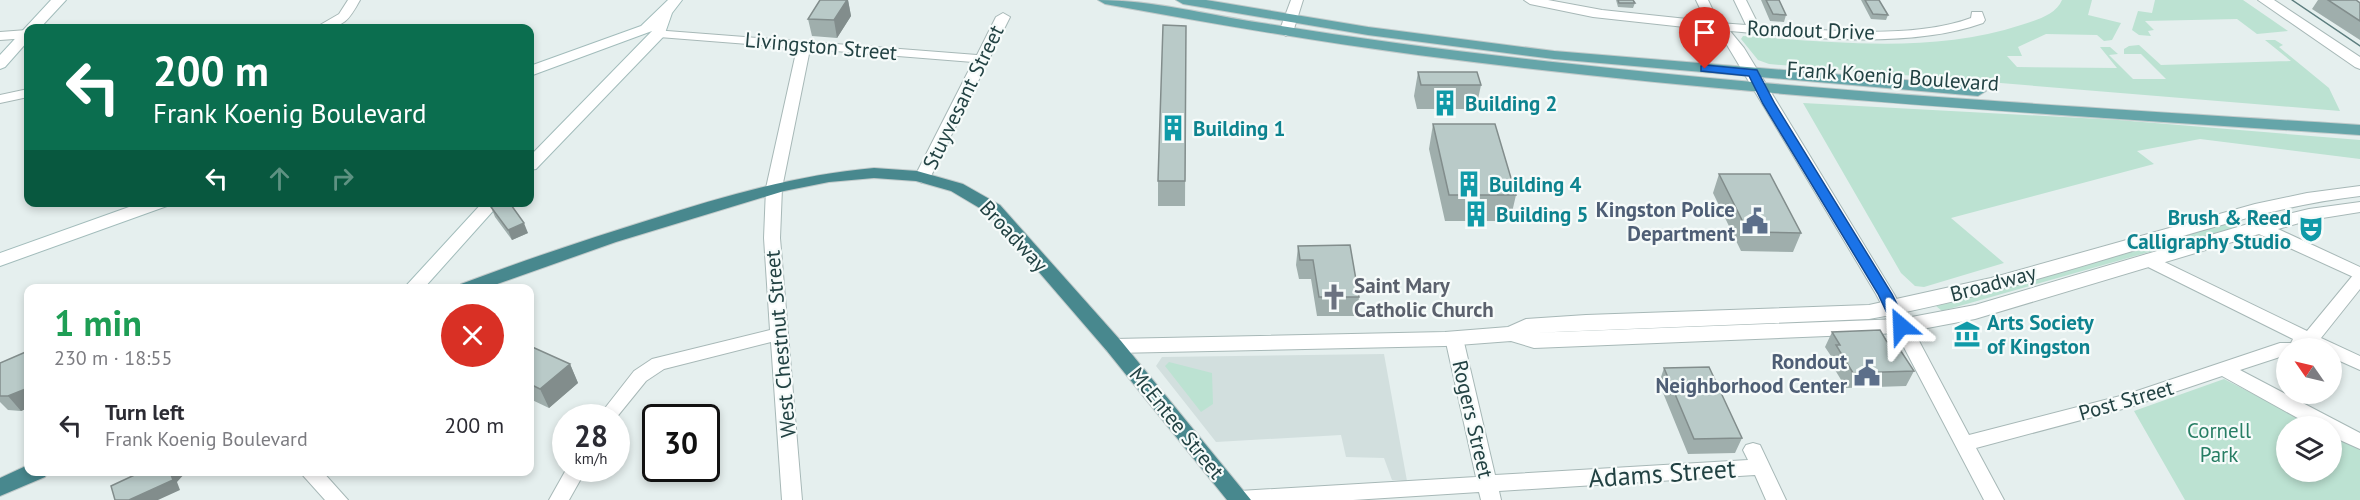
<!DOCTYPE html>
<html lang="en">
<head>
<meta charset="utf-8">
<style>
  :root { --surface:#fff; --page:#f7f7f7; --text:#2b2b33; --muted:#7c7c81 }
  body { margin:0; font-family:"PT Sans",sans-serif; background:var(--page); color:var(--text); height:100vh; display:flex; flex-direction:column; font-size:22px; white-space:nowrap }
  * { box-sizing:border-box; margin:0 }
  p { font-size:20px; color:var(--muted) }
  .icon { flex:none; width:33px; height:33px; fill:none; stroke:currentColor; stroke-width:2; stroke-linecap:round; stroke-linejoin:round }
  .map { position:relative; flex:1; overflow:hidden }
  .panel { position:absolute; left:24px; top:284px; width:510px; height:192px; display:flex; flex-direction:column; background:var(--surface); border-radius:12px; box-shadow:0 3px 9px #0003 }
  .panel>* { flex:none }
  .banner { position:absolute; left:24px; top:24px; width:510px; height:183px; border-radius:12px; box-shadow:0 3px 9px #0003; background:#0b6e4f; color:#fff; overflow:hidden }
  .needle { width:39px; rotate:304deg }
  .tools { position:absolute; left:2276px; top:338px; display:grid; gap:12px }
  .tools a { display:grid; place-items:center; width:66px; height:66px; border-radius:50%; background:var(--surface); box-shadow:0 3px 9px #0003; font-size:30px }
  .speed { position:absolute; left:552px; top:404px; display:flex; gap:12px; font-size:30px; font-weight:700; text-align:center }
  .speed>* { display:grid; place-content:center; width:78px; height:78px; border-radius:50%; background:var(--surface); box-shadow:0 3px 9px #0003; line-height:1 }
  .speed small { font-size:15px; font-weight:400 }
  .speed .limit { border:3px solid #111; border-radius:9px; background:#fff; color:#111 }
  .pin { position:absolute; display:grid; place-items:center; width:51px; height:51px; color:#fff; margin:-62px -26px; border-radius:50% 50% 50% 0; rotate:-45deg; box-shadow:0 0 6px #0007 }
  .pin .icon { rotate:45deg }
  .me { position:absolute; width:66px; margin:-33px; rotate:334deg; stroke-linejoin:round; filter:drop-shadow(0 0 4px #0008) }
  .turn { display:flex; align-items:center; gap:21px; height:126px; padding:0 30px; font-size:27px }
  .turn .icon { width:78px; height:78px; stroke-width:2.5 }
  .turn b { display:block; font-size:42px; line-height:51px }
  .lanes { display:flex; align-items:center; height:57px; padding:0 30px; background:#0003; justify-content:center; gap:30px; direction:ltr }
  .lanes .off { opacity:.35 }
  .round { display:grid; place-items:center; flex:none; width:63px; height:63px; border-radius:32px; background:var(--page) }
  .head { display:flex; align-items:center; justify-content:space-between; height:102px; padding:0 30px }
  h1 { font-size:36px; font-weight:700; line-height:45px; color:#1e9e55 }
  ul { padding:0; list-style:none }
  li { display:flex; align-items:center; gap:18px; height:78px; padding:0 30px }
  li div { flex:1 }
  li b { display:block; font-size:22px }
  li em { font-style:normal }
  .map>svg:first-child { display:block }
  .built { fill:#d2dfde }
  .green { fill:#bce2d2 }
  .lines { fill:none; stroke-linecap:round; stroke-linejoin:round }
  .minor-casing { stroke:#a7b8b7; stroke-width:2 }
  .tertiary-casing { stroke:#a7b8b7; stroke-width:2 }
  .secondary-casing { stroke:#a2bcbb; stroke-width:2 }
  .primary-casing { stroke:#c1caca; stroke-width:2 }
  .trunk-casing { stroke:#c1caca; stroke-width:2 }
  .minor { fill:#fff; fill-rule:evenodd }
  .tertiary { fill:#fff; fill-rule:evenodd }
  .secondary { fill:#fff; fill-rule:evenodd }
  .primary { fill:#65a5a9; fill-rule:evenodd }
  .trunk { fill:#48888e; fill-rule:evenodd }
  .tram { stroke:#5c7d7e; stroke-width:1.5 }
  .wall { fill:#9faeac }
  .shaded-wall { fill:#828d8c }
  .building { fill:#b9cac8; stroke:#828d8c; stroke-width:1.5 }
  .route { fill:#1a73e8; stroke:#114b97; stroke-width:1.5 }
  .labels { text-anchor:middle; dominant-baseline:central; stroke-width:4.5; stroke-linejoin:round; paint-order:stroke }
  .street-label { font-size:21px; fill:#224243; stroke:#f6fbfa }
  .culture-label { font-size:21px; font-weight:bold; fill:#0d838f; stroke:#f6fbfa; text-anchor:start }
  .service-label { font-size:21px; font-weight:bold; fill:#4e5e75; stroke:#f6fbfa; text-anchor:end }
  .worship-label { font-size:21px; font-weight:bold; fill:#5b616d; stroke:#f6fbfa; text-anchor:start }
  .park-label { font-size:21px; fill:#277e64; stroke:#f6fbfa }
  .near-street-label { font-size:26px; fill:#224243; stroke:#f6fbfa }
</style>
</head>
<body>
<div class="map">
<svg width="2360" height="500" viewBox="0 0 2360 500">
  <rect width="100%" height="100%" fill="#e5efee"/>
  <path class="built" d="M1384,354l23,127 -15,-1 -8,-22 -38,-1 -5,-22 -125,7 -60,-76 6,-9z"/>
  <path class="green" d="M2062,0h30l-4,15 33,8 -9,17 -8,1 -7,-6 -51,-1 -28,13 4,9h-15l10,11 100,1 -17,-21h10l8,7 -9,1 24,24h33l-25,-25h-17v-5l5,-3 10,-1 22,20 130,-4 -26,-21h10l8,5 -4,2 50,41 11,23 -571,-47 -11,-4 -17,-21 2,-3c92,6 189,18 278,-11 15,-5 35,-10 41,-25z
    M2155,0h88l45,31 -31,3 -20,-15 -92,2 9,9 -6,1 3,5 -12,-1 -7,-5 6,-19 14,2z
    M1803,103l315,17 242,20v19l-160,-20 -63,12 17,13 -203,54 53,45 -80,24 -9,-1 -14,-13z
    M2230,222l7,5 -295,84 -6,-5z
    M1169,362l43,11 1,31 -12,8 -36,-46z
    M2224,379l92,47h-30v45h45v-37l29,15v51h-175l-51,-89z"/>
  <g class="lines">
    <g class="minor-casing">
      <path id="minor" d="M348,0h12c-11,20 -16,28 -41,28l1,-3 19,-11z
        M1291,0h12l-10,32 -7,4 -7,-4z
        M1524,0h24l54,10 104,11 -10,-21h12l11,23 27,2 -12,-25h12l13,26c64,4 153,14 212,-8l1,-6h10l3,8 -2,3c-72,26 -177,15 -253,8l14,17 150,246 75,141 159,-41 152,-51h11l2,-4 -151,-75 -2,-4 2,-4 6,-2 159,77 47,-57 6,-2v17l-39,49 39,18v14l-29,-13v-9h-45v7l-46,15 120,63v16l-29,-13v-10h-19l-90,-50 -92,31 -154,41 28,52h-20l-108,-206 -152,-254 -12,-10 -119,-13 -63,-13z
        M1003,13l7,4 -80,161 -8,5 -8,-5 59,-116 -163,-13 -28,139 -2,50 22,262h-20l-11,-158 -107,27 -18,12 -30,37 -18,-1 36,-46 18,-12 118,-29 -6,-92 2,-50 31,-140 -138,-11 -7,-4 2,-3 323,25 19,-38z
        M27,30l1,8 -28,2v-8z
        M28,89v8l-28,6v-8z
        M1454,332l6,2 3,4 32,137 253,-15 -5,-10 3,-5 7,-2 7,2 26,55h-20l-11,-25 -256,16 2,9h-20l-2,-8 -126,8h-124l3,-7 7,-2 237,-14 -31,-139 3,-4z
        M567,468h20l-18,32h-20z
        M299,471h23l26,29h-23z"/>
    </g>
    <g class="tertiary-casing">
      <path id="tertiary" d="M2258,0h16l86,57v12l-5,-2z
        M2360,186v10c-70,8 -137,28 -204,48 -94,28 -190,58 -287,75l-339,14 371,-14 74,-14 283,-84 51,-12 51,-7v10l-50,8 -32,9 82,38v13l-101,-46 -284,85 -74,14 -367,15 -23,-7 -66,5 -331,7 -7,-2 -3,-5 3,-5 7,-2 331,-7 63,-5 18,-8 60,-4 283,-10 122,-27 264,-74 52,-11z"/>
    </g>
    <g class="secondary-casing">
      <path id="secondary" d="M51,0h15l-26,28h-12v13l-23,26 -5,2v-14z
        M668,0h14l-10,13 -8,23 -128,133 -6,1v-14l122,-125 -122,45v-10l111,-40z
        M143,202h26l-2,4 -167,60v-13z
        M483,202h18l-77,86h-20z"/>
    </g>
    <g class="primary-casing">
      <path id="primary" d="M1098,0c55,0 109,15 164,23 103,17 206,30 310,41 261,29 525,44 788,61v10c-314,-21 -629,-39 -942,-80 -105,-14 -209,-32 -313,-51z
        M1176,0h30l162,27 186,24 424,35 8,5 -8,5 -424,-37 -186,-24 -185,-31z"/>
    </g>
    <g class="trunk-casing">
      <path id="trunk" d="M874,168l43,3 46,13 37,21 121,136 130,159h-24l-120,-149 -119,-138 -37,-22 -35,-10 -42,-3 -45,4 -45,9 -168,51 -130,46h-27l2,-4c63,-24 127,-45 191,-65 73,-23 144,-44 222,-51z
        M28,465v6h20l-3,6 -45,19v-18z"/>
    </g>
    <use href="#minor" class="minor"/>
    <use href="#tertiary" class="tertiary"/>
    <use href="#secondary" class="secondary"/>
    <use href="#primary" class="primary"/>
    <use href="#trunk" class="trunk"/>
    <path class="tram" d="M2292,0l68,46"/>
  </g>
  <path class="wall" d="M820,0h28l3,16 -14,22 -25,-2 -4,-17z
    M1616,0h17l2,3 -2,5 -15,-1z
    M1761,0h18l7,15 -2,7 -14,-1z
    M1861,0h18l9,15 -2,5 -15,-1z
    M2318,0h38l4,3v37l-48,-31z
    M1186,26l-1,180h-27v-25z
    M1418,72l63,13 -5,24h-59l-3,-13z
    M1433,124l83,71 -6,26h-65l-16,-72z
    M1719,174l82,59 -8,19 -52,-1 -28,-58z
    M491,207l37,26 -16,7 -17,-23z
    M1298,246l61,51 -2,19h-40l-6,-37h-12l-3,-14z
    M1832,332l55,10 27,29 -8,15 -60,2 -17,-28 2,-4 -6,-9z
    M530,346l40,18 8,19 -29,25 -19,-9z
    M28,351v57l-7,3 -13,-1 -8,-8v-39z
    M1664,368l78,70 -7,15 -47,1 -29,-71z"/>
  <path class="shaded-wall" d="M847,0h1l3,16 -14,22 -3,-18z
    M524,223l4,10 -16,7 -4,-10z
    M570,364l8,19 -29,25 -9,-19z
    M28,388v20l-7,3 -13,-15z
    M170,471h17l-10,11 3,8 -22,10h-29z"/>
  <path class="building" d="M820,0h27l-13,20 -26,-1z
    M1618,0h15l2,3h-16z
    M1766,0h13l7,15 -13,-1z
    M1865,0h14l9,15 -15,-1z
    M2328,0h28l4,3v18z
    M1163,25l23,1 -1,155h-27z
    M1418,72h59l4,13h-60z
    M1433,124h62l21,71h-67z
    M1719,174h51l31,59 -53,-1z
    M502,202h7l15,21 -16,7 -17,-23z
    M1350,245l9,52h-40l-6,-37h-13l-2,-14z
    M1880,330l7,12h8l19,29 -61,2 -17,-28h4l-8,-13z
    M530,346l40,18 -30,25 -10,-5z
    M28,351v37l-20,8h-8v-33z
    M1709,367l33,71 -48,1 -30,-71z
    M143,471h27v1l3,8 -44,20h-14l-4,-14z"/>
  <path class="route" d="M1705,65l52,5 18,34 117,190 16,32 -2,4h-11l-17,-36 -115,-190 -14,-28 -48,-5v-5z"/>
  <defs>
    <g id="building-bare" transform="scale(2.07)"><path d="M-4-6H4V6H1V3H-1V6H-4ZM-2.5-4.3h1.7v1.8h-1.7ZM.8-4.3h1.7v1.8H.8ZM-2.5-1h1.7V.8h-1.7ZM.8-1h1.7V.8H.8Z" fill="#0f9aa8" stroke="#f6fbfa" stroke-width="2.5" paint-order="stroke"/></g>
    <g id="civic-bare" transform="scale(2.07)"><path d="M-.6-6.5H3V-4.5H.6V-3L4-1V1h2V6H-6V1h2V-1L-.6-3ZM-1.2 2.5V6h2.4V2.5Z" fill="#5c6f8a" stroke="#f6fbfa" stroke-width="2.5" paint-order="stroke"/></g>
    <g id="theatre-bare" transform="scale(2.07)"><path d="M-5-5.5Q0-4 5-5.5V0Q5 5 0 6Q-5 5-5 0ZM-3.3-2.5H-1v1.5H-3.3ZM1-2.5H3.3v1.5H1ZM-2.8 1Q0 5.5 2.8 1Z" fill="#0f9aa8" stroke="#f6fbfa" stroke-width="2.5" paint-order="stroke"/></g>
    <g id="church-bare" transform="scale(2.07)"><path d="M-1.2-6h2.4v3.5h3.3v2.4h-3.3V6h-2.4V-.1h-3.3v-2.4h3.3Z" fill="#6b7280" stroke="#f6fbfa" stroke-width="2.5" paint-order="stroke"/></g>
    <g id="museum-bare" transform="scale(2.07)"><path d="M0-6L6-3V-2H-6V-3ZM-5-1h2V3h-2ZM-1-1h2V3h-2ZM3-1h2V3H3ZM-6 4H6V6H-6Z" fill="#0f9aa8" stroke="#f6fbfa" stroke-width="2.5" paint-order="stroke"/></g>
  </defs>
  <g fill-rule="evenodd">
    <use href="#building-bare" x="1445" y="103"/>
    <use href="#building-bare" x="1173" y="128"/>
    <use href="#building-bare" x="1469" y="184"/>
    <use href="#building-bare" x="1476" y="214"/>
    <use href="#civic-bare" x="1755" y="221"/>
    <use href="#theatre-bare" x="2311" y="229"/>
    <use href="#church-bare" x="1334" y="297"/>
    <use href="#museum-bare" x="1967" y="334"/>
    <use href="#civic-bare" x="1867" y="373"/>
  </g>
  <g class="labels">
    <g class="street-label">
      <text transform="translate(1811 30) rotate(2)">Rondout Drive</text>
      <text transform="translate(821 46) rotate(5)">Livingston Street</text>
      <text transform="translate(1893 76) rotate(4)">Frank Koenig Boulevard</text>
      <text transform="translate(963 97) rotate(-64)">Stuyvesant Street</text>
      <text transform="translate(1014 236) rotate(47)">Broadway</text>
      <text transform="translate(1993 283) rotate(-15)">Broadway</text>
      <text transform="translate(780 344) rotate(-95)">West Chestnut Street</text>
      <text transform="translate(2126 400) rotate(-16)">Post Street</text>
      <text transform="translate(1473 419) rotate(77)">Rogers Street</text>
      <text transform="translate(1177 423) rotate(51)">McEntee Street</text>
    </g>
    <g class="culture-label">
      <text x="1465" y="103">Building 2</text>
      <text x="1193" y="128">Building 1</text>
      <text x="1489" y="184">Building 4</text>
      <text x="1496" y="214">Building 5</text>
      <text x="2291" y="217" text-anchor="end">Brush &amp; Reed<tspan x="2291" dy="24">Calligraphy Studio</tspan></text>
      <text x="1987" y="322">Arts Society<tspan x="1987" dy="24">of Kingston</tspan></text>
    </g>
    <g class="service-label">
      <text x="1735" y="209">Kingston Police<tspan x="1735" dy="24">Department</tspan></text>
      <text x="1847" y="361">Rondout<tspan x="1847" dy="24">Neighborhood Center</tspan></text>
    </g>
    <g class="worship-label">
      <text x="1354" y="285">Saint Mary<tspan x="1354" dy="24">Catholic Church</tspan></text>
    </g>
    <g class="park-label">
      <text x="2219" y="430">Cornell<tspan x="2219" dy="24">Park</tspan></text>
    </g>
    <g class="near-street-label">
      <text transform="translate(1662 473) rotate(-4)">Adams Street</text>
    </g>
  </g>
</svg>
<div class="tools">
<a><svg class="needle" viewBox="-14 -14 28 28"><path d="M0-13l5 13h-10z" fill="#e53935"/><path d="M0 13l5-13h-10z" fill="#7c7c81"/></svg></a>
<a><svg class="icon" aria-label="layers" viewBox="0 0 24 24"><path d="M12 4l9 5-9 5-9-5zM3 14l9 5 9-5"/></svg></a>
</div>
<div class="speed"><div>28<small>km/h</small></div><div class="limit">30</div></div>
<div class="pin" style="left:1705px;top:69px;background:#d93025"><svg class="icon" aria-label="arrive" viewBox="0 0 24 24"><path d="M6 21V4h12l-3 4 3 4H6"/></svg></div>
<svg class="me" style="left:1901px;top:326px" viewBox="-20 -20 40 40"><path d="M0-17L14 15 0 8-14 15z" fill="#1a73e8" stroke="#fff" stroke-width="4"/></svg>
<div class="banner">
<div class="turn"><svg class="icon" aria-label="left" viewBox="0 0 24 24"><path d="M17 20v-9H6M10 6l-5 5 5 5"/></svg><div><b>200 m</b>Frank Koenig Boulevard</div></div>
<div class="lanes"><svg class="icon" aria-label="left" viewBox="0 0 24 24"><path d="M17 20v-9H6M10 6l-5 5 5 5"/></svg><svg class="icon off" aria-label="ahead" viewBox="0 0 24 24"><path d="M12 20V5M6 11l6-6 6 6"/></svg><svg class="icon off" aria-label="right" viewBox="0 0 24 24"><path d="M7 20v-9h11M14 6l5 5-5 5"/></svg></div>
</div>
<section class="panel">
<div class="head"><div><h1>1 min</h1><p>230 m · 18:55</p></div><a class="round" style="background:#d93025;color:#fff"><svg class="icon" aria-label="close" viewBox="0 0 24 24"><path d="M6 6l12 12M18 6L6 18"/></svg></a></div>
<ul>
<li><svg class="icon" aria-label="left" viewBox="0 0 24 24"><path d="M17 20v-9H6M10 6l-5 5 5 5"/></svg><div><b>Turn left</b><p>Frank Koenig Boulevard</p></div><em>200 m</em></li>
</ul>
</section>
</div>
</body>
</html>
